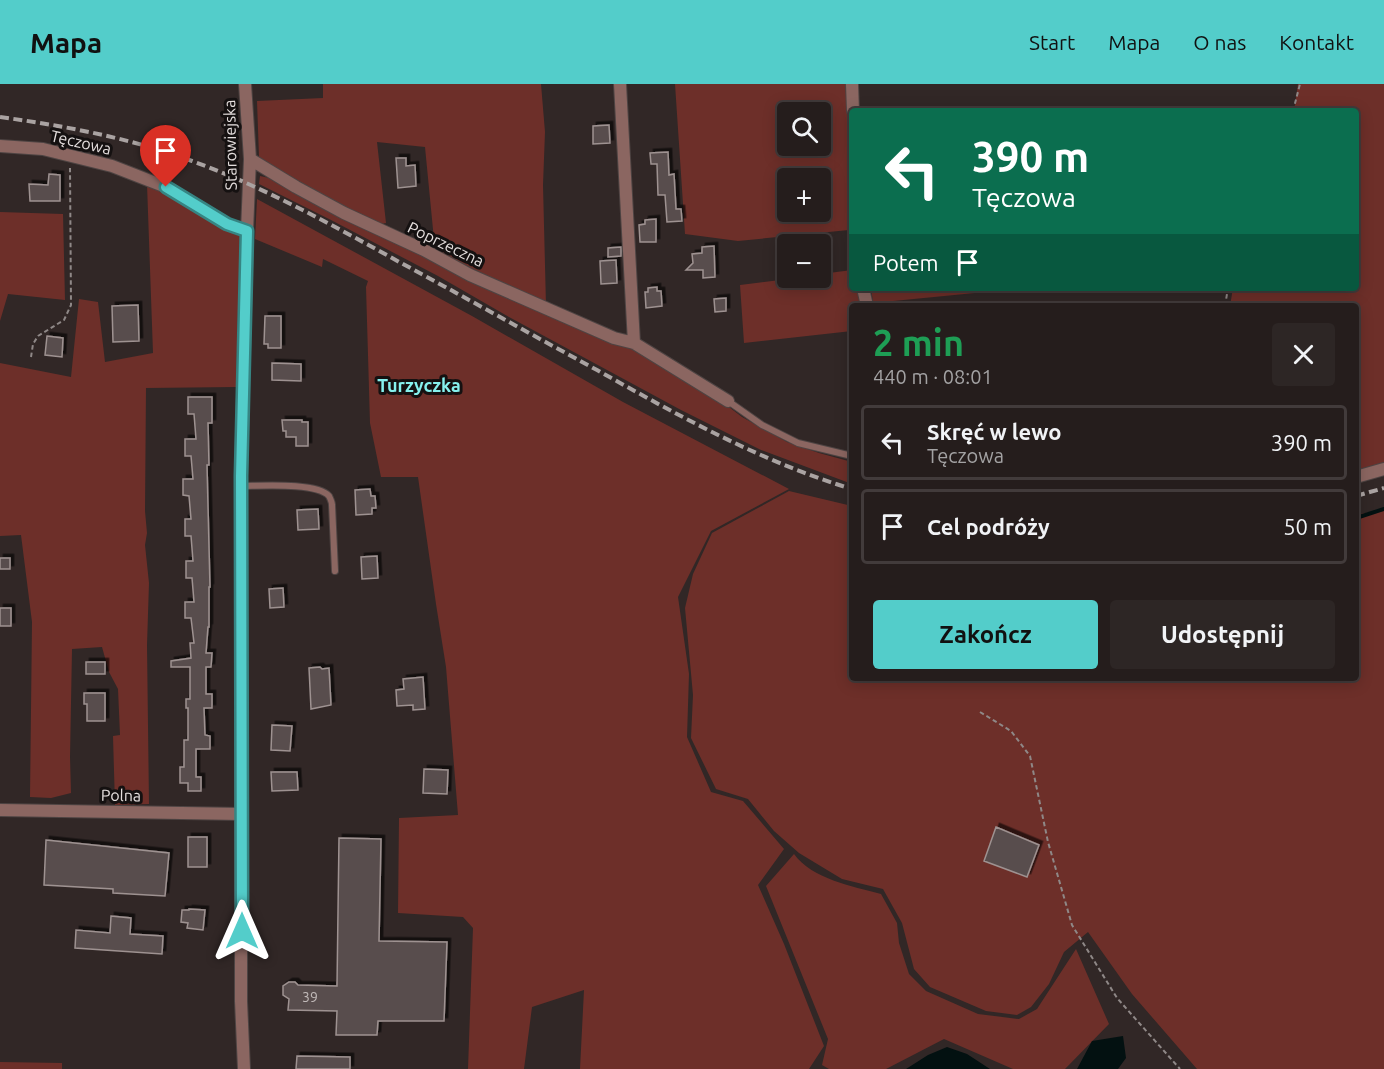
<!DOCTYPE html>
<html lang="pl">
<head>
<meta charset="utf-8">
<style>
  :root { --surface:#251d1c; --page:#2d2625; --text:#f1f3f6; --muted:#a3a2a3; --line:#423b3b; --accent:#53cdca }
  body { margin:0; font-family:Ubuntu,sans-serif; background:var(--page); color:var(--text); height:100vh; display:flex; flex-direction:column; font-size:22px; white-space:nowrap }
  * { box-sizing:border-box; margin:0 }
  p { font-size:20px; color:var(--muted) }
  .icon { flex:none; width:33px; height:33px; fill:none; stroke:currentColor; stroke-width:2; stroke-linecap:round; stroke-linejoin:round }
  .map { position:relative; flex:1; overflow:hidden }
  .side { position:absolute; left:849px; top:219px; width:510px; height:378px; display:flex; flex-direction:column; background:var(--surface); border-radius:6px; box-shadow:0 3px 15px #0003,0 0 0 2px var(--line) }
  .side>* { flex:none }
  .hud { position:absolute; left:849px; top:24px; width:510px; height:183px; border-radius:6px; box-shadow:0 3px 15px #0003,0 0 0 2px var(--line); background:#0b6e4f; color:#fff; overflow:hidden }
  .fabs { position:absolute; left:777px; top:18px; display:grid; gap:12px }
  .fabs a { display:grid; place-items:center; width:54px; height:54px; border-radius:6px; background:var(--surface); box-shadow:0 3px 15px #0003,0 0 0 2px var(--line); font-size:30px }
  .pin { position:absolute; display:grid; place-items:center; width:51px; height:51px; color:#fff; margin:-62px -26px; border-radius:50% 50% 50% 0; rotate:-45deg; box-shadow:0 0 6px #0007 }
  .pin .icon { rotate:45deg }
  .me { position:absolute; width:66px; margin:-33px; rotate:0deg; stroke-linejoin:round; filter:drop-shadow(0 0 4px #0008) }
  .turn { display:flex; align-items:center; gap:21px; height:126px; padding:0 24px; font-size:27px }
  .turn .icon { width:78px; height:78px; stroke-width:2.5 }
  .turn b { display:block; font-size:42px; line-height:51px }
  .then { display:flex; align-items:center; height:57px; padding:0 24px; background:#0003; gap:12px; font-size:22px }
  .round { display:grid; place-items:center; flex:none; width:63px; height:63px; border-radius:6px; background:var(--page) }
  .summary { display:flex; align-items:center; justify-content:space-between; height:102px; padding:0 24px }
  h1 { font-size:36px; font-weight:600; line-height:45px; color:#1e9e55 }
  .button { display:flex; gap:12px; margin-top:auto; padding:12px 24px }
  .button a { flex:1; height:69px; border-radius:6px; background:var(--accent); color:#111; font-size:24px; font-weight:600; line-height:69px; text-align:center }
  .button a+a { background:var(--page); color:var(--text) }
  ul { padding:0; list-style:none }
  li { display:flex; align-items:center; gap:18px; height:75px; margin:0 12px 9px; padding:0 12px; border:3px solid var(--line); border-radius:6px }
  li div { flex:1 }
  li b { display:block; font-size:22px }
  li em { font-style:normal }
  header { display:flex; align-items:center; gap:36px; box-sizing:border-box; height:84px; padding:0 30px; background:var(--accent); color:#111 }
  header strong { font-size:28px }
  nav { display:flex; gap:33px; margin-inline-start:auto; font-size:21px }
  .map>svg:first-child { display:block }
  .green { fill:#6d2f29; fill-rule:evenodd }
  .water { fill:#031111 }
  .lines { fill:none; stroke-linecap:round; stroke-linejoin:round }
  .stream { stroke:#031111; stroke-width:4 }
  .building { fill:#594e4d; stroke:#9e9291; stroke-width:1.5; filter:url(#shadow) }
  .service-casing { stroke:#4e4443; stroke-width:8 }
  .minor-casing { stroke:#4e4443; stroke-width:14 }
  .path { stroke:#8f8887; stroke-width:2; stroke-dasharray:4.5 3; stroke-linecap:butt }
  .service { stroke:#8b6661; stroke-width:6 }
  .minor { stroke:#8b6661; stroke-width:12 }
  .rail { stroke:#aaa3a2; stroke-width:4; stroke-dasharray:9 4.5; stroke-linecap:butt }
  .route-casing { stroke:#368583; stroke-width:15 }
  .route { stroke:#53cdca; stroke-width:10 }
  .labels { text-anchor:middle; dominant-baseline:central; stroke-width:6; stroke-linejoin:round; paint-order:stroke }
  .number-label { font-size:14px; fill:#c1bab9 }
  .street-label { font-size:16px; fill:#e4dedd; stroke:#151111 }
  .neighbourhood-label { font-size:18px; font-weight:bold; fill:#86f1ee; stroke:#151111 }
</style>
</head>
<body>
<header>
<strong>Mapa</strong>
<nav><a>Start</a><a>Mapa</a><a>O nas</a><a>Kontakt</a></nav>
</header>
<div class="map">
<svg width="1384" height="985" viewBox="0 0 1384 985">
  <defs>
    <filter id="shadow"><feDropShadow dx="3.5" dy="-3.5" stdDeviation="0" flood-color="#0009"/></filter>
  </defs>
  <rect width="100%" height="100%" fill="#312726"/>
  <path class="green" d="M323,0h218l4,48 -2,53 3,120 -111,-55 -10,-103 -48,-5 9,81 -8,2 -68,-34 -51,-34 -2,-56 66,-3z
    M675,0h173l1,146 -111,11 -53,-7zM788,28h32v34h-32zM788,94h32v34h-32z
    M1298,0h86v380l-28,9v-167h-126l3,-18h123v-177h-62z
    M260,92l14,3 357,168 81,47 30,23 45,25 32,11 33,9v22l-91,-34 -80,-40 -172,-93 -71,-41 -107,-56 -72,-36z
    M147,100l68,40 25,12 -4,151 -90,1 -1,123 2,22 -2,12 4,38 -2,62 2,159 -34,1 -2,-69 7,-1 -2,-46 -9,-17 -7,-25 -30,2 -2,108 1,36 -20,5 -21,-1 2,-175 -11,-87 -21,1v-173l71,14 8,-78 19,3 7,60 48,-9z
    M257,115l215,117 151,86 166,87 -78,42 -33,66 11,77 -2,63 24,55 32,9 41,48 -26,36 26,59 40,102 -15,23h-229l4,-79 -52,17 -8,62h-56l5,-141 -10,-11 -65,-4 1,-95 59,-3 -12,-148 -10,-63 -18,-127h-37l-11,-54 -4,-136 2,-6 -45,-22 -1,8 -67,-28z
    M0,128l63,2 2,86 -57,-6 -8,27z
    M852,186v18h5l5,18h-10v25l-108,12 -4,-58 56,-7h24l1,-4z
    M871,204h154l-152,15z
    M789,407l63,15v172h504v-163l28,-6v560h-187l-65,-75 -44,-62 -24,20 -15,32 -18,23 -14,8 -31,-4 -56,-24 -16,-18 -12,-46 -19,-34 -41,-10 -43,-26 -25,-22 -26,-32 -32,-10 -25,-51 2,-43 -8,-87 8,-34 19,-41z
    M794,770c18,25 58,32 87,40l16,29 2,20 10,31 17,17 52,23 41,5 18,-10 39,-60 33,75 -44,45h-52l-69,-30 -58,30h-57l-7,-4 6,-26 -62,-153z
    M0,978l62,1v6h-62z"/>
  <path class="water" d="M1123,952l3,22 -8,11h-41l15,-28z
    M947,963l20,7 23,15h-84l22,-14z"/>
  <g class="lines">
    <path class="stream" d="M1356,434l28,-9"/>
  </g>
  <path class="building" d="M609,41l1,18 -17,1v-18z
    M668,68l1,23 5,-1 2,35h5l1,12 -15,1 -2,-27h-7l-1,-31h-6l-1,-11z
    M396,74h10v8l9,-1 1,21 -18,2z
    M49,90l11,1v26h-30l-1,-17 19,1z
    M656,135v23h-16l-1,-17 6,-1v-4z
    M714,162l1,31 -12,1v-8h-17l7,-7 -1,-9 10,-1v-6z
    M621,163v9l-13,1v-9z
    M616,176l1,23 -16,1 -1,-23z
    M657,203v4h4l1,15 -16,2 -1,-16h3v-4z
    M726,214v13l-11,1 -1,-13z
    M138,221l1,36 -26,1 -1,-36z
    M265,232h16v32h-13v-4h-4z
    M47,252l16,2 -1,19 -17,-2z
    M272,279l29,1v17l-29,-1z
    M188,313h24v26h-4l1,42h-2l3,122h-1v40h-1l-2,26h6l-1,14h-5v27h6v14h-8l1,27 5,1v13h-14v28h5v14h-13v-8h-8v-16h4v-27h4v-32h-2v-9h4v-32h-19v-6l20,-3 -1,-15h4l-3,-25h-6v-16h9l-2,-24h-6v-17h7l-2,-25h-6v-17h6l-2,-23 -6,-1v-16h10l-2,-23h-6v-17h11l-2,-25h-6z
    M282,336h20v2h6v24h-12v-9h-10v-6h-3z
    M370,405l1,7h4l1,12h-4v6l-16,1 -1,-25z
    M318,425l1,20 -21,1 -1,-20z
    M377,472l1,22 -16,1 -1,-22z
    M0,474h10v11h-10z
    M283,504l1,19 -14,1 -1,-19z
    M0,524h11v18h-11z
    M86,578h19v12h-19z
    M320,583l2,2 7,-1 2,37 -20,4 -2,-41z
    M423,593l2,32 -12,1v-5l-16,1 -1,-16 8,-1 -1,-10z
    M84,609h21v28h-18v-17h-3z
    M272,641l20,1 -2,25 -19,-1z
    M424,685l24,1 -1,24 -24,-1z
    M271,688h26l1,18 -26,1z
    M996,743l43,18 -12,32 -43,-16z
    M188,753h19v30h-19z
    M339,754l42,1 -2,102 68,1 -3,79h-66l-1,14h-41l1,-24 -49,-1 1,-11 -6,-4v-9l6,-4h6l3,3 39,1z
    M46,756l123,13 -4,43 -52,-3v-4l-69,-4z
    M189,825l16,1 -2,20 -16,-2 1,-5 -7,-1 1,-12h7z
    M111,832l20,2 -1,16 33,2 -1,18 -87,-6 1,-18 34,3z
    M297,972l53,1v12h-54z"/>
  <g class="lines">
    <g class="service-casing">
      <path id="service" d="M728,317l34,24 36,18 54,13
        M241,402c19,0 76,-4 88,10 1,2 3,7 3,9l3,66"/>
    </g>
    <g class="minor-casing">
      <path id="minor" d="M620,0l14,259
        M852,0l1,27
        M0,62l43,3 69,17 54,21 61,37 20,7
        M250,75l46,28 48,26 80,37 46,25 144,63 20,5 94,58
        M863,204l4,18
        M1356,393l28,-8
        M0,726l242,4
        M244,985l-3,-68v-525l6,-245 3,-72 -5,-75"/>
    </g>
    <path class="path" d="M1293,27l7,-27
      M1225,222l3,-18
      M31,273l2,-13 5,-8 26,-16 7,-15 -1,-137
      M980,628l31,19 19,25 18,86 24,83 45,73 63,71"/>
    <use href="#service" class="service"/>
    <use href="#minor" class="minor"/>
    <path class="rail" d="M0,33c65,9 130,21 192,44 74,27 142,65 211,103 65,35 129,71 194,106 82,46 165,92 255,119
      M1356,412l28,-8"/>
  </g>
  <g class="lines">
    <g class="route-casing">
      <path id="route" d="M166,103l61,37 20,7 -6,245 1,455"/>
    </g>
    <use href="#route" class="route"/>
  </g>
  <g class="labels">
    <g class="number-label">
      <text x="310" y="913">39</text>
    </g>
    <g class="street-label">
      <text transform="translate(81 58) rotate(13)">Tęczowa</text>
      <text transform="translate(230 61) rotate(-91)">Starowiejska</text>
      <text transform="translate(446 160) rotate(26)">Poprzeczna</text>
      <text transform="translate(121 711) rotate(1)">Polna</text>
    </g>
    <g class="neighbourhood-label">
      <text x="419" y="301">Turzyczka</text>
    </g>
  </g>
</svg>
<div class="fabs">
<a><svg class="icon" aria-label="search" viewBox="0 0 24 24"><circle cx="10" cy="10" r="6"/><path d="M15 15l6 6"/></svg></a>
<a>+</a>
<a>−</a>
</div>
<div class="pin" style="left:166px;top:103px;background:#d93025"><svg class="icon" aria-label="arrive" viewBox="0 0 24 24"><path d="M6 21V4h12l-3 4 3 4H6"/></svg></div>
<svg class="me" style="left:242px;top:847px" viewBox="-20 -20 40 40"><path d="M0-17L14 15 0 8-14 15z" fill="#53cdca" stroke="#fff" stroke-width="4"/></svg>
<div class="hud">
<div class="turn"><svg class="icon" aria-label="left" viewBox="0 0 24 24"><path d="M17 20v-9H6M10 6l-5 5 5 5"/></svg><div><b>390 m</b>Tęczowa</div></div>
<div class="then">Potem<svg class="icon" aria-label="arrive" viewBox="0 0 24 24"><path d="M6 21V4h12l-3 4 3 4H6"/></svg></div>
</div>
<section class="side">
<div class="summary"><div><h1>2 min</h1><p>440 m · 08:01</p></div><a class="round"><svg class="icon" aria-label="close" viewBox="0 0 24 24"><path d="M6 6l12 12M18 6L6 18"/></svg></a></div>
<ul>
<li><svg class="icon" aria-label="left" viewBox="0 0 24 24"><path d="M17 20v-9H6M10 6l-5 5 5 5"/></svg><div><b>Skręć w lewo</b><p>Tęczowa</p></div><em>390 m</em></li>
<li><svg class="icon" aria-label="arrive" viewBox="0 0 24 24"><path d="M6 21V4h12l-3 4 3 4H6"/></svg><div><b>Cel podróży</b></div><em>50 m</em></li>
</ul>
<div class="button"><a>Zakończ</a><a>Udostępnij</a></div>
</section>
</div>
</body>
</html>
